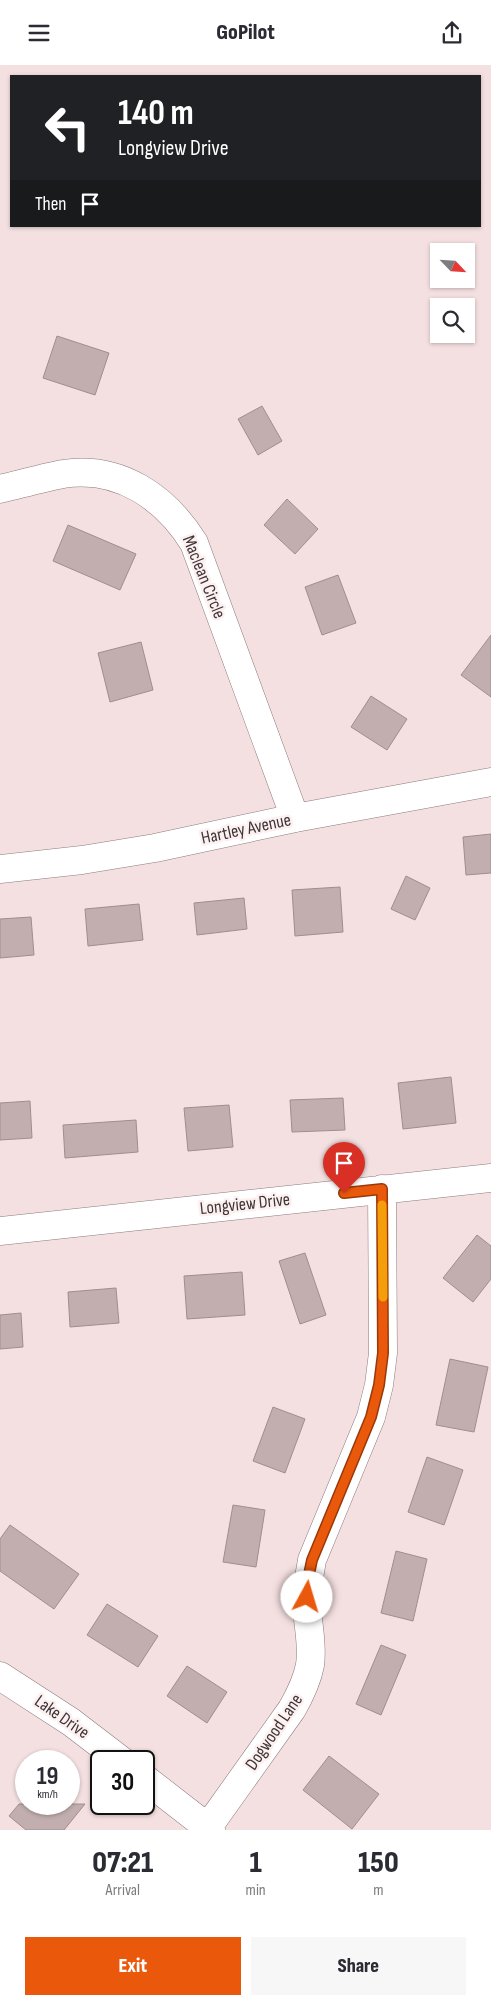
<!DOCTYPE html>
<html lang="en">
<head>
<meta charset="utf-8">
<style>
  :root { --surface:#fff; --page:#f7f7f7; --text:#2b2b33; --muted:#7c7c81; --accent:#ea580c }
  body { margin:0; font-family:"Sofia Sans Condensed",sans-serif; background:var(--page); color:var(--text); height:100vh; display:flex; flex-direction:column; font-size:19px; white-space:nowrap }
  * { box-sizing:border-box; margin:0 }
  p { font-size:16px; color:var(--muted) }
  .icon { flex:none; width:28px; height:28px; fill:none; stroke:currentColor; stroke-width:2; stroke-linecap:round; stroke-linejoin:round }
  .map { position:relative; height:1765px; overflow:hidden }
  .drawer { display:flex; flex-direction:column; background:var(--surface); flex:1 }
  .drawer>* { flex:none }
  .guide { position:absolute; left:10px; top:10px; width:471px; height:152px; border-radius:0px; box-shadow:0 1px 4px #0004; background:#202124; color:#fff; overflow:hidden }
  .needle { width:32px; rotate:115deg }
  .tools { position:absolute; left:430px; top:178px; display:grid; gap:10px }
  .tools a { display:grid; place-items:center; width:45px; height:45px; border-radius:0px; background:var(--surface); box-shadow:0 1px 4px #0004; font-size:25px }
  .speed { position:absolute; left:15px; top:1685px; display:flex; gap:10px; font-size:25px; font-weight:700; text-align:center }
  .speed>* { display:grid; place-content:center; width:65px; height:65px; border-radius:50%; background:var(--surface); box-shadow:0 1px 4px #0004; line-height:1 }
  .speed small { font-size:12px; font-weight:400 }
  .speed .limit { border:2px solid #111; border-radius:8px; background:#fff; color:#111 }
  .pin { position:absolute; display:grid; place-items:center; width:42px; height:42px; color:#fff; margin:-51px -21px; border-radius:50% 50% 50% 0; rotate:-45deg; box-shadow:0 0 5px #0007 }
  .pin .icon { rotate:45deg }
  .me { position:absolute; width:55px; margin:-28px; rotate:6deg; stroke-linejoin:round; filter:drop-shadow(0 0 4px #0008) }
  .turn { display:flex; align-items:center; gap:18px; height:105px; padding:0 25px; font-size:22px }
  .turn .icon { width:65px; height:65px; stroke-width:2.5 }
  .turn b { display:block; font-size:35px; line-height:42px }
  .then { display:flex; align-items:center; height:48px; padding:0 25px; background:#0003; gap:10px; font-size:19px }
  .eta { display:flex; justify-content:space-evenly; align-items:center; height:85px; text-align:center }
  .eta b { font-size:30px; font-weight:800; line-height:35px }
  .cta { display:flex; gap:10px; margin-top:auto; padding:10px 25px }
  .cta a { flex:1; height:58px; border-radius:0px; background:var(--accent); color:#fff; font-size:20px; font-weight:800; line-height:58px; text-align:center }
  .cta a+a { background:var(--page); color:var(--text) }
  header { display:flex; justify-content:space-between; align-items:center; height:65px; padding:0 25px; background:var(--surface); font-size:22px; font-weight:800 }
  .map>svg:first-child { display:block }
  .building { fill:#c2aeaf; stroke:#a08d8e }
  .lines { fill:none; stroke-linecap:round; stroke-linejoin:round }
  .minor-casing { stroke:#8d7b7c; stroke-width:29 }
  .minor { stroke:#fff; stroke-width:28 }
  .route-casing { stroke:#983908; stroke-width:12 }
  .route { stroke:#ea580c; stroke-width:9 }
  .slow { stroke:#f59e0b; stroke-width:9 }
  .labels { text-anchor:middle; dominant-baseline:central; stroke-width:5; stroke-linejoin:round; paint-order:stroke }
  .street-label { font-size:18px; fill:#3d3435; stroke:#fcf0f0 }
</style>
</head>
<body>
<header><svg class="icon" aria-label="menu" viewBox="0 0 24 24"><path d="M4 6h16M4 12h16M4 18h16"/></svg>GoPilot<svg class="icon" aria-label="share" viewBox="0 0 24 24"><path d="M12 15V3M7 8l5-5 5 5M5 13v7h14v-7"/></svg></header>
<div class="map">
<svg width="491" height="1765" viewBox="0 0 491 1765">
  <rect width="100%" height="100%" fill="#f5e0e1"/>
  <path class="building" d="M57,271l52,17 -14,42 -52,-17z
    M262,341l20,35 -24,14 -20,-36z
    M287,434l31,30 -23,25 -31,-29z
    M68,460l68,29 -16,36 -67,-29z
    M338,510l18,48 -34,12 -17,-48z
    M491,570v62l-30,-22z
    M141,577l12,48 -43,12 -12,-49z
    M371,631l36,23 -20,31 -36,-23z
    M491,769v39l-25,2 -3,-38z
    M406,811l24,12 -15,32 -24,-11z
    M340,822l3,45 -48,4 -3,-46z
    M244,833l3,31 -50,6 -3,-32z
    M139,839l4,36 -55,6 -3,-37z
    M31,852l3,38 -34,3v-39z
    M451,1012l5,46 -53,6 -5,-46z
    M343,1033l2,32 -53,2 -2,-32z
    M30,1036l2,37 -32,2v-37z
    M229,1040l4,42 -45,4 -4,-43z
    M136,1055l2,32 -73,6 -2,-33z
    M477,1170l14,11v33l-18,23 -30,-24z
    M305,1188l21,62 -26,9 -21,-63z
    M242,1207l3,43 -58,4 -3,-43z
    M116,1223l3,35 -49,4 -2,-35z
    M21,1248l2,34 -23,2v-34z
    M450,1294l38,8 -14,65 -38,-7z
    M273,1342l32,12 -20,54 -32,-12z
    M427,1392l36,13 -19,55 -36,-13z
    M233,1440l32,5 -9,57 -33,-5z
    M10,1460l69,49 -25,35 -54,-38v-32z
    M396,1486l31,8 -14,62 -32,-8z
    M107,1539l51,32 -20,31 -51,-32z
    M381,1580l25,10 -25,60 -25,-11z
    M187,1601l40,26 -20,31 -40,-27z
    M329,1691l50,38 -27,35 -49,-39z
    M19,1739h66l-21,26h-38l-17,-14z"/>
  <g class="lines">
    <g class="minor-casing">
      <path id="minor" d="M0,424c21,-5 42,-11 63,-15 57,-9 103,24 131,69l101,275
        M0,804l82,-9 73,-12 140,-30 196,-36
        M0,1166l491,-53
        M0,1611l71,46 51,39
        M144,1713l67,52
        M208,1762l84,-118c8,-14 15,-28 18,-44 3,-20 -2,-38 -3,-58 0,-16 2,-31 5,-47l59,-143 8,-32 4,-32 -1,-164"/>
    </g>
    <use href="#minor" class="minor"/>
  </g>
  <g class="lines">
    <g class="route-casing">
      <path id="route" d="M307,1532v-13l5,-24 59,-143 8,-32 4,-32 -1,-164 -38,4"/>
    </g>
    <use href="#route" class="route"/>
    <path class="slow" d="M382,1140l1,92"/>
  </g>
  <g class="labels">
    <g class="street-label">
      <text transform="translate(204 512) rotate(68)">Maclean Circle</text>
      <text transform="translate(246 764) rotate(-12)">Hartley Avenue</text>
      <text transform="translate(245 1139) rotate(-6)">Longview Drive</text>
      <text transform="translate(62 1652) rotate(35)">Lake Drive</text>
      <text transform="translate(274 1667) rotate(-56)">Dogwood Lane</text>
    </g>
  </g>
</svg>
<div class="tools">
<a><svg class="needle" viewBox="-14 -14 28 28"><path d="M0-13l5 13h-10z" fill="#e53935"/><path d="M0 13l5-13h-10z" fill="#7c7c81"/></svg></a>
<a><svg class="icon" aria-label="search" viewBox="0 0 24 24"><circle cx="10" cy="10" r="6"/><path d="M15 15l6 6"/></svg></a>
</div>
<div class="speed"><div>19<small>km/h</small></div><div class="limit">30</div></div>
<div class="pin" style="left:344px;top:1128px;background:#d93025"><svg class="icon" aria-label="arrive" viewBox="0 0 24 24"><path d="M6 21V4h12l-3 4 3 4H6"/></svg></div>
<svg class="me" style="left:307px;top:1532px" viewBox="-20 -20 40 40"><circle r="19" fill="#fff"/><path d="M0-13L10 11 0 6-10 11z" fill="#ea580c"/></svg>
<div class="guide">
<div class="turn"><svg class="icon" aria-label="left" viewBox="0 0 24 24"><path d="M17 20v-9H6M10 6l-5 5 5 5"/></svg><div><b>140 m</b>Longview Drive</div></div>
<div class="then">Then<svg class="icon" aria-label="arrive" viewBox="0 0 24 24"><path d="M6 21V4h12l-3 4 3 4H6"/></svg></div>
</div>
</div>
<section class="drawer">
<div class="eta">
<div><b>07:21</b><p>Arrival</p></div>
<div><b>1</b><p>min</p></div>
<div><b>150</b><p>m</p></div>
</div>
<div class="cta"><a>Exit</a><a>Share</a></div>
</section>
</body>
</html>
